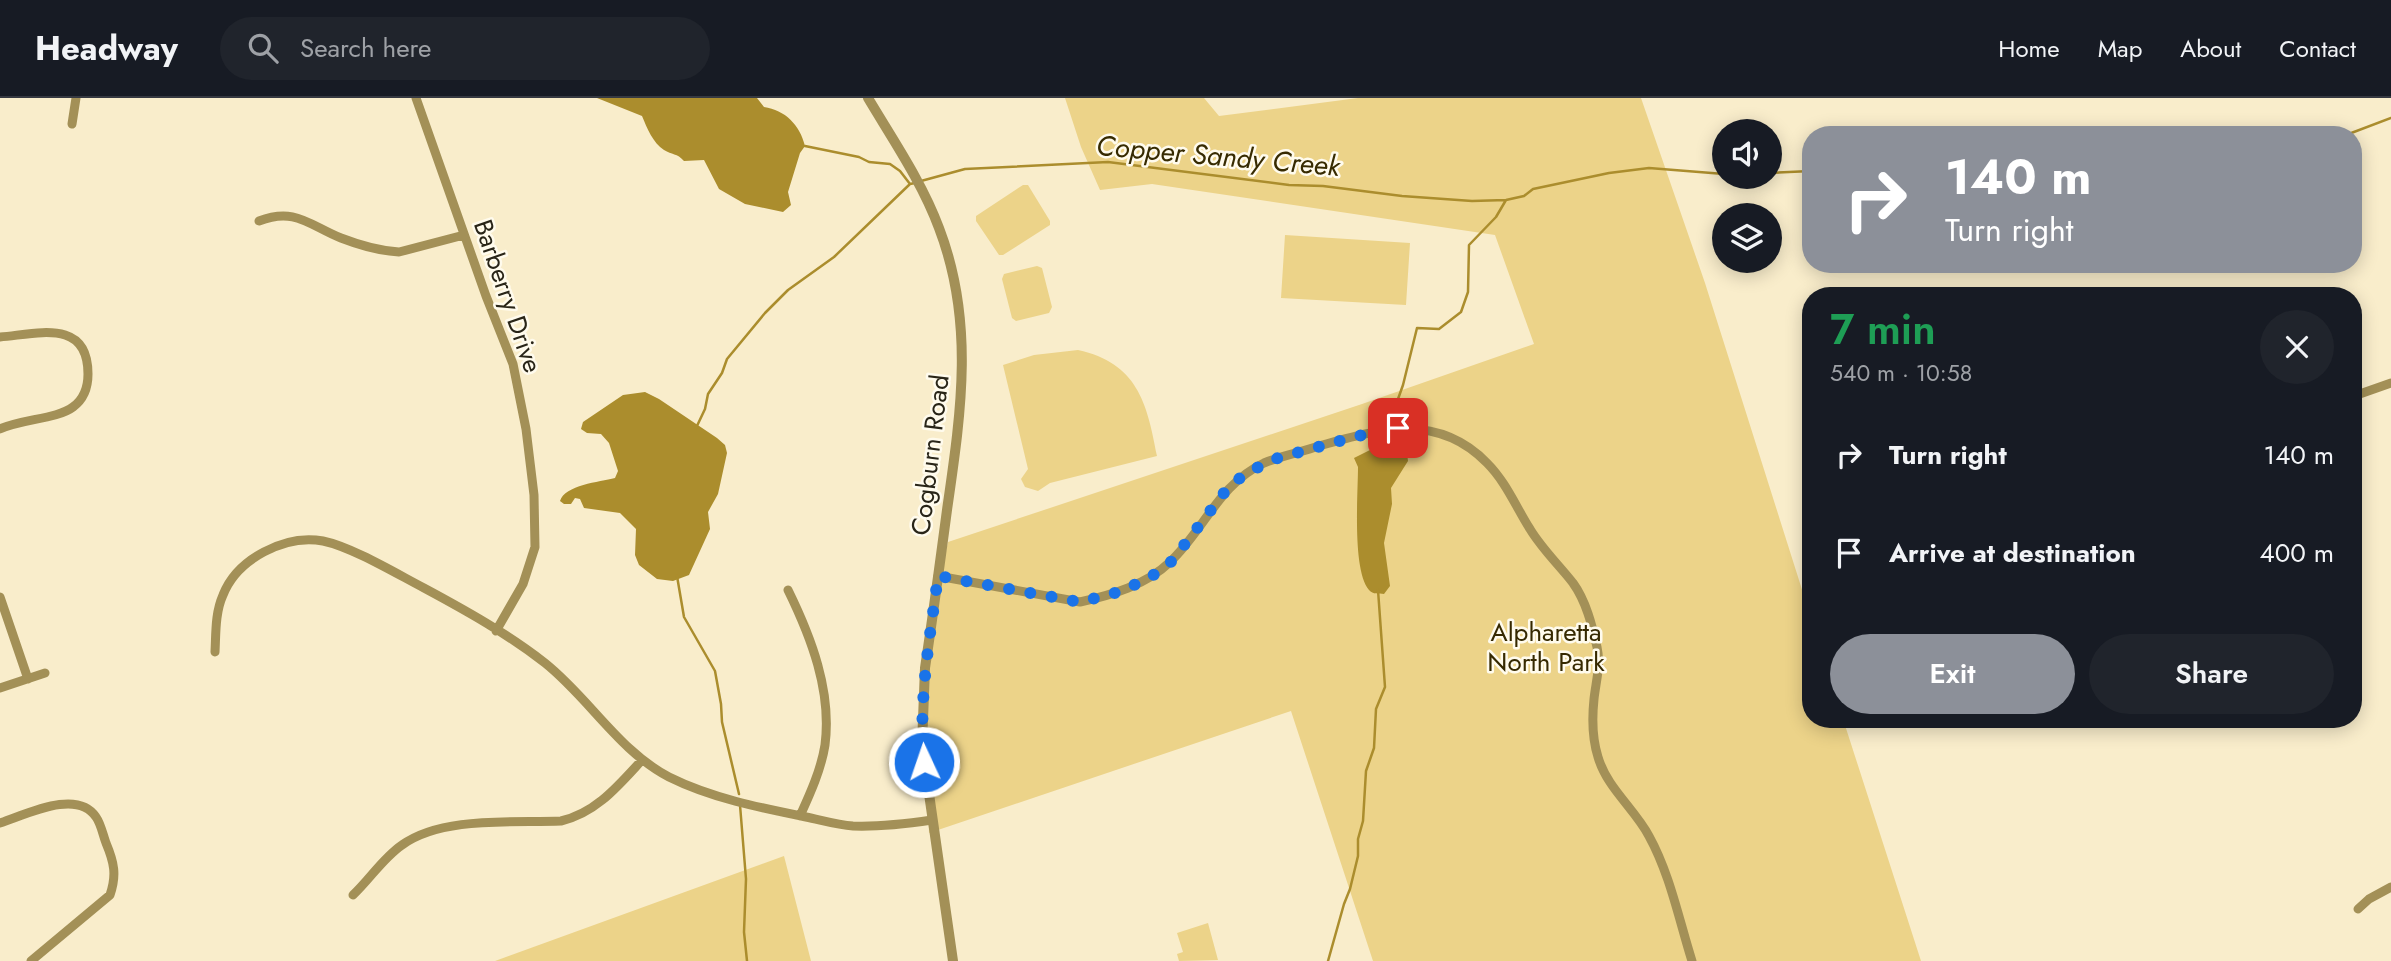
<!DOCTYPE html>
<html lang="en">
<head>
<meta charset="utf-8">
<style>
  :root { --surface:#171b24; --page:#20242c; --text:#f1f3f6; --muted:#9ea1a6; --line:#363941; --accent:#8c9099 }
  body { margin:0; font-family:Jost,sans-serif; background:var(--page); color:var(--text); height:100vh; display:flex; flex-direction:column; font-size:26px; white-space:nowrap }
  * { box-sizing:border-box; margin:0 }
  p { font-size:23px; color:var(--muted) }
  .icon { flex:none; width:38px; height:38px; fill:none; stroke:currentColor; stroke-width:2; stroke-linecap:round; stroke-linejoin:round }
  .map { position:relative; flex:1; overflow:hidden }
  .side { position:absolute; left:1802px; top:189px; width:560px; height:441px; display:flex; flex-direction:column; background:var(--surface); border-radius:28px; box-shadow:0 4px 18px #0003 }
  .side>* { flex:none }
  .hud { position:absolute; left:1802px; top:28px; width:560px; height:147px; border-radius:28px; box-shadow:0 4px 18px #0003; background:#8c9099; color:#fff; overflow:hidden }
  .fabs { position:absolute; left:1712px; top:21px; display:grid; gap:14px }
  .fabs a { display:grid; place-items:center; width:70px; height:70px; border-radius:50%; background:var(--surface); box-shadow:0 4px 18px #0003; font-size:35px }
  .pin { position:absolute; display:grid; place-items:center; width:60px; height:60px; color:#fff; margin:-30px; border-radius:14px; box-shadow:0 4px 10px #0006 }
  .me { position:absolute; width:77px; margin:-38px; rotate:357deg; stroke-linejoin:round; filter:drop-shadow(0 0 5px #0008) }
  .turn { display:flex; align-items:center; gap:24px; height:147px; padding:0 28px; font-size:32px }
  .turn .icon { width:91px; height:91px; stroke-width:2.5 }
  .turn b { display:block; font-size:49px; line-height:60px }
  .round { display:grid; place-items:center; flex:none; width:74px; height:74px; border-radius:37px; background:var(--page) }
  .summary { display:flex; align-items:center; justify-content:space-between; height:119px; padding:0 28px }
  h1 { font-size:42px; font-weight:600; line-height:52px; color:#1e9e55 }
  .cta { display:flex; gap:14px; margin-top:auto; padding:14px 28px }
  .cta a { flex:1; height:80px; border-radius:42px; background:var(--accent); color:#fff; font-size:28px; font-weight:600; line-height:80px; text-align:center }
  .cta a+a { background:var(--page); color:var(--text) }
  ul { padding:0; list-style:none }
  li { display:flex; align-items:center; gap:21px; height:98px; padding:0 28px }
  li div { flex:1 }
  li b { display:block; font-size:26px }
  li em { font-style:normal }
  header { display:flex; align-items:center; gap:42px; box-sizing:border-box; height:98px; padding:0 35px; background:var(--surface); border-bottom:2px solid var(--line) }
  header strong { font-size:33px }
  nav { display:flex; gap:38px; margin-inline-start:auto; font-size:24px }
  .search { width:490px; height:63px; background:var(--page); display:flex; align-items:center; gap:18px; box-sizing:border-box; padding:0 24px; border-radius:38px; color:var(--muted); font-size:26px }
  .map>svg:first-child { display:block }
  .green { fill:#ecd389 }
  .water { fill:#ab8d2d }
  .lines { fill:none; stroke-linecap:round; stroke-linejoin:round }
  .stream { stroke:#ab8d2d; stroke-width:2.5 }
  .minor { stroke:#a39057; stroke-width:9 }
  .tertiary { stroke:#a39057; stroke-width:10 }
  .route { stroke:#1a73e8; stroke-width:12; stroke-dasharray:0 21.6 }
  .labels { text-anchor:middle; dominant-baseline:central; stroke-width:5; stroke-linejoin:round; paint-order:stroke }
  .street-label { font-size:26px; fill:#292518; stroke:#fffbed }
  .park-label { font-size:26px; fill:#362900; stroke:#fffbed }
  .water-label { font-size:28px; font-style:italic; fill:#372b01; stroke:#fffbed }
</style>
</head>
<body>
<header>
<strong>Headway</strong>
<div class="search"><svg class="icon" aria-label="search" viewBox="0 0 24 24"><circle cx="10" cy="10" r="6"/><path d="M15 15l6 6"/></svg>Search here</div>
<nav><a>Home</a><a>Map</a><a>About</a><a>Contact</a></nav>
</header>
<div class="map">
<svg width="2391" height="863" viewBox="0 0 2391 863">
  <rect width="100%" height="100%" fill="#f9edcb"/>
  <path class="green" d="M1065,0h139l15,18 139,-18h283l64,185 106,335v101h32l78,242h-548l-82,-250 -362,122 -3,-113 6,-106 16,-72 414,-138 172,-60 -39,-109 -343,-51 -52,6 -19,-43z
    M1023,87h5l22,36v4l-47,30h-4l-23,-34v-5z
    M1285,137l125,8 -4,62 -125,-7z
    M1037,168l5,2 10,39 -3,6 -33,8 -4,-3 -10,-39 2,-5z
    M1078,252c59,13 69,52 79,106l-107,27 -12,8 -13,-4 -4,-8 7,-10 -25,-104 31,-10z
    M784,758l27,105h-316z
    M1208,825l10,37 -39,1 -2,-7 6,-2 -6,-19z"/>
  <path class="water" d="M597,0h160l7,9c21,3 36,18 41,39l-5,7 -12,39 3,13 -8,7 -38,-8 -26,-15 -15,-29 -20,1c-7,-8 -12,-6 -20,-11 -11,-7 -17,-22 -22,-34z
    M645,294l14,7 58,39 8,7 2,8 -9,41 -10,18 2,17 -21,46 -16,6 -16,-2 -18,-14 -4,-10 1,-26 -16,-16 -36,-5 -4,-9 -5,-1 -4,6h-7l-4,-3c5,-16 39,-19 55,-23l3,-7 -9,-28 -8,-9 -14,-1 -6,-4 2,-7 40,-27z
    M1388,350l19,5 1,8 -17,27 1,16 -8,39 6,43 -6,8c-5,-1 -11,1 -15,-4 -17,-20 -11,-96 -11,-123l-4,-9 18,-9z"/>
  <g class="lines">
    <path class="stream" d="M2346,37l45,-17
      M805,48l54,11 10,5 21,2 10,7 10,13
      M1769,75l42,-2
      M921,83l44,-12 143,-7 181,23 34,1 79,10 70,5 34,-1 18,-4 9,-7 76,-16 40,-5 75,6
      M1388,329l15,-42 14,-57 22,1 22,-17 7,-20 1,-47 27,-28 10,-17
      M696,330l9,-19 3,-15 14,-21 5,-14 38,-46 23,-23 46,-33 76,-73 5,-1
      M1383,353l3,-17
      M677,478l7,41 31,54 6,33 1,18 17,72
      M740,707l6,74 -2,53 3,29
      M1328,863l16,-57 6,-15 8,-33v-17l5,-18 3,-50 8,-23 2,-39 9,-22 -7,-97"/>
    <path class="minor" d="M416,0l70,198 27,68 13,65 8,66 1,52 -12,37 -27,47
      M72,26l4,-26
      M259,123c36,-14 50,4 82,17 18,7 39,13 58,14l65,-17
      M0,239c37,-3 88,-19 88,37 0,13 -4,25 -15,33 -16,12 -51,12 -73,22
      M2354,298l37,-13
      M938,478l142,26c32,-7 66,-17 90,-40 34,-32 49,-78 94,-99 17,-7 37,-11 55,-17 60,-17 119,-34 168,17 19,19 29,44 43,66 12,20 29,36 43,54 13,18 19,42 24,64 4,18 -1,34 -3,52 -2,19 -2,39 4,58 9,31 36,51 51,79 21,38 30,84 43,125
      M788,492c23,47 44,101 37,155 -4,25 -15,49 -25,71
      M0,499l28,82
      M215,554c1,-19 0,-39 8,-57 14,-36 62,-61 100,-54 29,6 74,33 101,47 41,22 84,46 121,75 44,35 74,88 124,114 42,21 92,31 137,40 15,3 31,8 47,9 27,1 52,-2 79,-6
      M0,590l45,-15
      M0,725c25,-8 77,-35 96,-6 5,7 7,18 10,26 8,19 11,32 4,52l-79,66
      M353,797c17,-16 30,-37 49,-50 40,-29 111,-22 159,-24 35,-8 57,-35 81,-61
      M2358,811l11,-10 22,-12"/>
    <path class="tertiary" d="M868,0c25,42 54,84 71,130 36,94 22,185 8,282 -7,53 -14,105 -22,158l-3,77 31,216"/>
  </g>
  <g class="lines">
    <path class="route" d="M924,664c-6,-62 6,-124 14,-186l142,26 42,-11 30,-15 20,-15 55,-72 19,-16 32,-15 84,-23 36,-7"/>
  </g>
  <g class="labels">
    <g class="street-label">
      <text transform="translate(508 198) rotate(71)">Barberry Drive</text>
      <text transform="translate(930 357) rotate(-83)">Cogburn Road</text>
    </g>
    <g class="park-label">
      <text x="1546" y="534">Alpharetta<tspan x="1546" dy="30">North Park</tspan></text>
    </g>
    <g class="water-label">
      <text transform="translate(1218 58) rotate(5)">Copper Sandy Creek</text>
    </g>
  </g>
</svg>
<div class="fabs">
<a><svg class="icon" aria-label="sound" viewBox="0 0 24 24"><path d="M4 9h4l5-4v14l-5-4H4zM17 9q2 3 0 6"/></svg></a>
<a><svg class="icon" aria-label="layers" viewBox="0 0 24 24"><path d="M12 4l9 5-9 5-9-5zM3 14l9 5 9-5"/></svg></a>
</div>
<div class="pin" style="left:1398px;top:330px;background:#d93025"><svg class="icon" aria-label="arrive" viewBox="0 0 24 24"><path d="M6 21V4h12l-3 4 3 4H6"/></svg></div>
<svg class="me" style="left:924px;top:664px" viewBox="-20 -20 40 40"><circle r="17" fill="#1a73e8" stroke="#fff" stroke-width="3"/><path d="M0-11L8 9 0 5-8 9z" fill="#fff"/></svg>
<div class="hud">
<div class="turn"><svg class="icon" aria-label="right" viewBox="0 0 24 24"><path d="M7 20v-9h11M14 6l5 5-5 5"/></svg><div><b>140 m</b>Turn right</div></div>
</div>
<section class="side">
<div class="summary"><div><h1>7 min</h1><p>540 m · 10:58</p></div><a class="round"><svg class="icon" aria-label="close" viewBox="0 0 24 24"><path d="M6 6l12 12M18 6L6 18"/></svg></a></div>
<ul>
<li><svg class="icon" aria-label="right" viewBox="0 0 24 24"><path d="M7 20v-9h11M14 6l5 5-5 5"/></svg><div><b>Turn right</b></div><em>140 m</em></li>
<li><svg class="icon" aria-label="arrive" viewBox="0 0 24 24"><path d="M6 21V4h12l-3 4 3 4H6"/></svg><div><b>Arrive at destination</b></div><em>400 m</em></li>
</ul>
<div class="cta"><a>Exit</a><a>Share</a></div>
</section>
</div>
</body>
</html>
